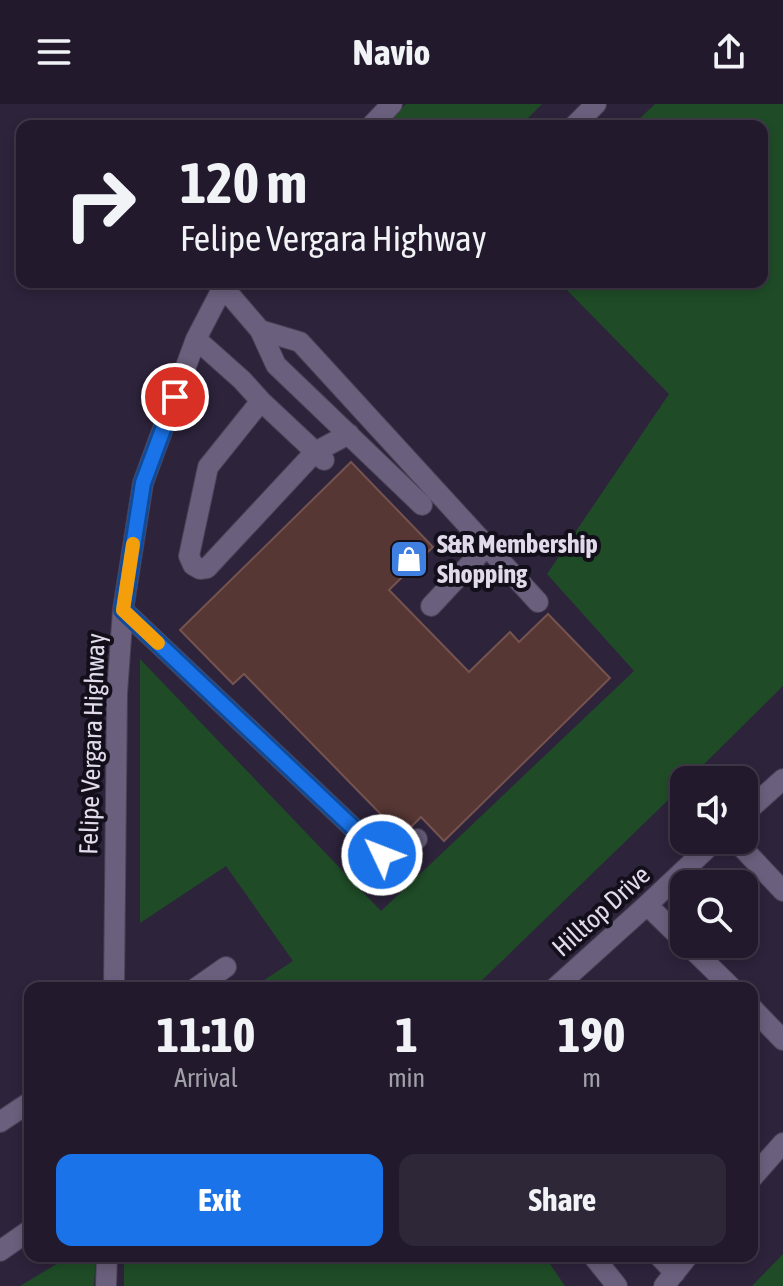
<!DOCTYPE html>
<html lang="en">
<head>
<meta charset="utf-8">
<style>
  :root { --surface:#221a2c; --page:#2e2738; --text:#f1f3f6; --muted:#a2a1a9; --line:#3f3848; --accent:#1a73e8 }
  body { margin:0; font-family:"Asap Condensed",sans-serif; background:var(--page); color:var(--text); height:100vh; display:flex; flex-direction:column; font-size:30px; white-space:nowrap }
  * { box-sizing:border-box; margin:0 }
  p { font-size:26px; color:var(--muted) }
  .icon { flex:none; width:44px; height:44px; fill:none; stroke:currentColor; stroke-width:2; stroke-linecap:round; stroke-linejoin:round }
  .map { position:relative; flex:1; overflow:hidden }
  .details { position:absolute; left:24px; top:878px; width:734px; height:280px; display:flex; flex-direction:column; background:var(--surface); border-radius:16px; box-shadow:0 4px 12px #0003,0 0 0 2px var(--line) }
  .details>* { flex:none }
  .hud { position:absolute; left:16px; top:16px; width:752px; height:168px; border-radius:16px; box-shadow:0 4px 12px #0003,0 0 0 2px var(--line); background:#221a2c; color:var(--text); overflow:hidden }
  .controls { position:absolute; left:670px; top:662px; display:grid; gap:16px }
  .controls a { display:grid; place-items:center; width:88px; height:88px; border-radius:16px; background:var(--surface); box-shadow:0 4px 12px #0003,0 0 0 2px var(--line); font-size:40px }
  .pin { position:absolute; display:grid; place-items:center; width:68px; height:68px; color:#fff; margin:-34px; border:4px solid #fff; border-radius:50%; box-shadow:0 2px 8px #0007 }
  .me { position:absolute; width:88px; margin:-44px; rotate:313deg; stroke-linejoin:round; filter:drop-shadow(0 0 6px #0008) }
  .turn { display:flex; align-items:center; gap:28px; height:168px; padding:0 32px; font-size:36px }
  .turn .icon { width:104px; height:104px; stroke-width:2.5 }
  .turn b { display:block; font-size:56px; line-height:68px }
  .eta { display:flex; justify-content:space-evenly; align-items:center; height:136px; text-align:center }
  .eta b { font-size:48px; font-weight:700; line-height:56px }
  .cta { display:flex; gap:16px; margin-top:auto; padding:16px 32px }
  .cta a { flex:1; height:92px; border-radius:16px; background:var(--accent); color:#fff; font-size:32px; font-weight:700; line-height:92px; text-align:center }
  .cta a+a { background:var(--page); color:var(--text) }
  header { display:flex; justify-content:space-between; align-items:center; height:104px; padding:0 32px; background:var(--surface); font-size:36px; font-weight:700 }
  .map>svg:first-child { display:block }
  .green { fill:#1f4c27 }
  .building { fill:#573734; stroke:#75534f; stroke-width:2 }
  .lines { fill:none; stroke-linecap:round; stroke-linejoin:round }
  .minor-casing { stroke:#4a4156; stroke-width:22 }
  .minor { stroke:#6a5f7c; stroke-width:20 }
  .route-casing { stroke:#114b97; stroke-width:20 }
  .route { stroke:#1a73e8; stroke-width:14 }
  .slow { stroke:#f59e0b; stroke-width:14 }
  .labels { text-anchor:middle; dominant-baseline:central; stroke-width:8; stroke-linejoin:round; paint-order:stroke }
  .poi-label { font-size:26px; font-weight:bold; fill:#e1daeb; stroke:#130f1a; text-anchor:start }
  .street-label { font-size:26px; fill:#e1daeb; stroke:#130f1a }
</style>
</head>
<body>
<header><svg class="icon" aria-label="menu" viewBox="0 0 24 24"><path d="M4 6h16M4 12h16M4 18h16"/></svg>Navio<svg class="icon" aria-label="share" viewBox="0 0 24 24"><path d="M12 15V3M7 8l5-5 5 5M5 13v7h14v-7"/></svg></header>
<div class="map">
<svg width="783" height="1182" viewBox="0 0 783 1182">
  <rect width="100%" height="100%" fill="#2d233b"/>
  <path class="green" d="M406,0h136l-22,22h-136z
    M655,0h128v582l-95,94h-4v4l-23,23 -187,181h-222l41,-27 -67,-95 -86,57v-264l241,252 253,-240 -87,-97 122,-180 -110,-112h203v-156h-130z
    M783,1150v32h-31z
    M70,1152h26l-2,30h-74z
    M124,1152h415l9,5 17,25h-441z"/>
  <path class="building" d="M351,358l82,85 -44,43 80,82 41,-40 9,10 29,-28 62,64 -166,163 -23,-24 -19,19 -158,-162 -11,10 -53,-54z"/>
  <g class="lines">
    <g class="minor-casing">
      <path id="minor" d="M371,22l21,-22
        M574,22l22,-22
        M223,183l37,43 16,35 146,140
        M260,226l40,12 238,260
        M196,235l46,41 19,21 63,59
        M261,297l-53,66 -19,89 4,9 7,4 7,-1 108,-116 34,-18
        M431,502l55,-59
        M123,506l259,245 12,5 23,-21
        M744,710l39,-35
        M735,736l48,51
        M647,801l37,36
        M687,840l45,44
        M114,884l3,-295 6,-83 20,-127 53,-144 27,-52 5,-5
        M196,884l30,-21
        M555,884l92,-83 69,-65
        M752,904l31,32
        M0,1018l30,-20
        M752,1074l31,-35
        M0,1147l30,-21
        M593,1152l24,30
        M659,1152l16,17
        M106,1182l1,-30
        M664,1182l24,-30"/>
    </g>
    <use href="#minor" class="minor"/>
  </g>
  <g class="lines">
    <g class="route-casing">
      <path id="route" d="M175,293l-32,86 -20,127 259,245"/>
    </g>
    <use href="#route" class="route"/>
    <path class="slow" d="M133,440l-10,66 35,33"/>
  </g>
  <defs>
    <g id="shop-square" transform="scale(2)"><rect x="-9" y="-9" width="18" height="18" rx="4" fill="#3f7fe0" stroke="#130f1a"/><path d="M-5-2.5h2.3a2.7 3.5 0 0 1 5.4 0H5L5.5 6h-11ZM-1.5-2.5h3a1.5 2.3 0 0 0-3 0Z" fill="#fff"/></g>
  </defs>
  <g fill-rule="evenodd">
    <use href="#shop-square" x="409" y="455"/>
  </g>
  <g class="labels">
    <g class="poi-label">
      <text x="437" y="440">S&amp;R Membership<tspan x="437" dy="30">Shopping</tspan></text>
    </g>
    <g class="street-label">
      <text transform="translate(92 640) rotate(-88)">Felipe Vergara Highway</text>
      <text transform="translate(601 807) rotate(-42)">Hilltop Drive</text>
    </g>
  </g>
</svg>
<div class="controls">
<a><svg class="icon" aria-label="sound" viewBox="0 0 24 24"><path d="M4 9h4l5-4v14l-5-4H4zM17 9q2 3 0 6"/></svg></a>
<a><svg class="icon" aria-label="search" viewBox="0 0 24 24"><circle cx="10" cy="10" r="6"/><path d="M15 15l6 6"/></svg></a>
</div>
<div class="pin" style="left:175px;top:293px;background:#d93025"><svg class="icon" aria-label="arrive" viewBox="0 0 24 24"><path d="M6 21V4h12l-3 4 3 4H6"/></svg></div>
<svg class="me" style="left:382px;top:751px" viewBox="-20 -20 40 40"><circle r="17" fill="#1a73e8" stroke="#fff" stroke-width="3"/><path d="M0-11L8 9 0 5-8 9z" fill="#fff"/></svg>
<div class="hud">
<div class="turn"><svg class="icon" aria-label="right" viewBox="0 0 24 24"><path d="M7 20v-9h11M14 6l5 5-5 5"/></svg><div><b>120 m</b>Felipe Vergara Highway</div></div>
</div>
<section class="details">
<div class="eta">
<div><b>11:10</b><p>Arrival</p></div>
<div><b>1</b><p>min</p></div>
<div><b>190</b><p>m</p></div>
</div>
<div class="cta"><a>Exit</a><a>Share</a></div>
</section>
</div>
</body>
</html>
